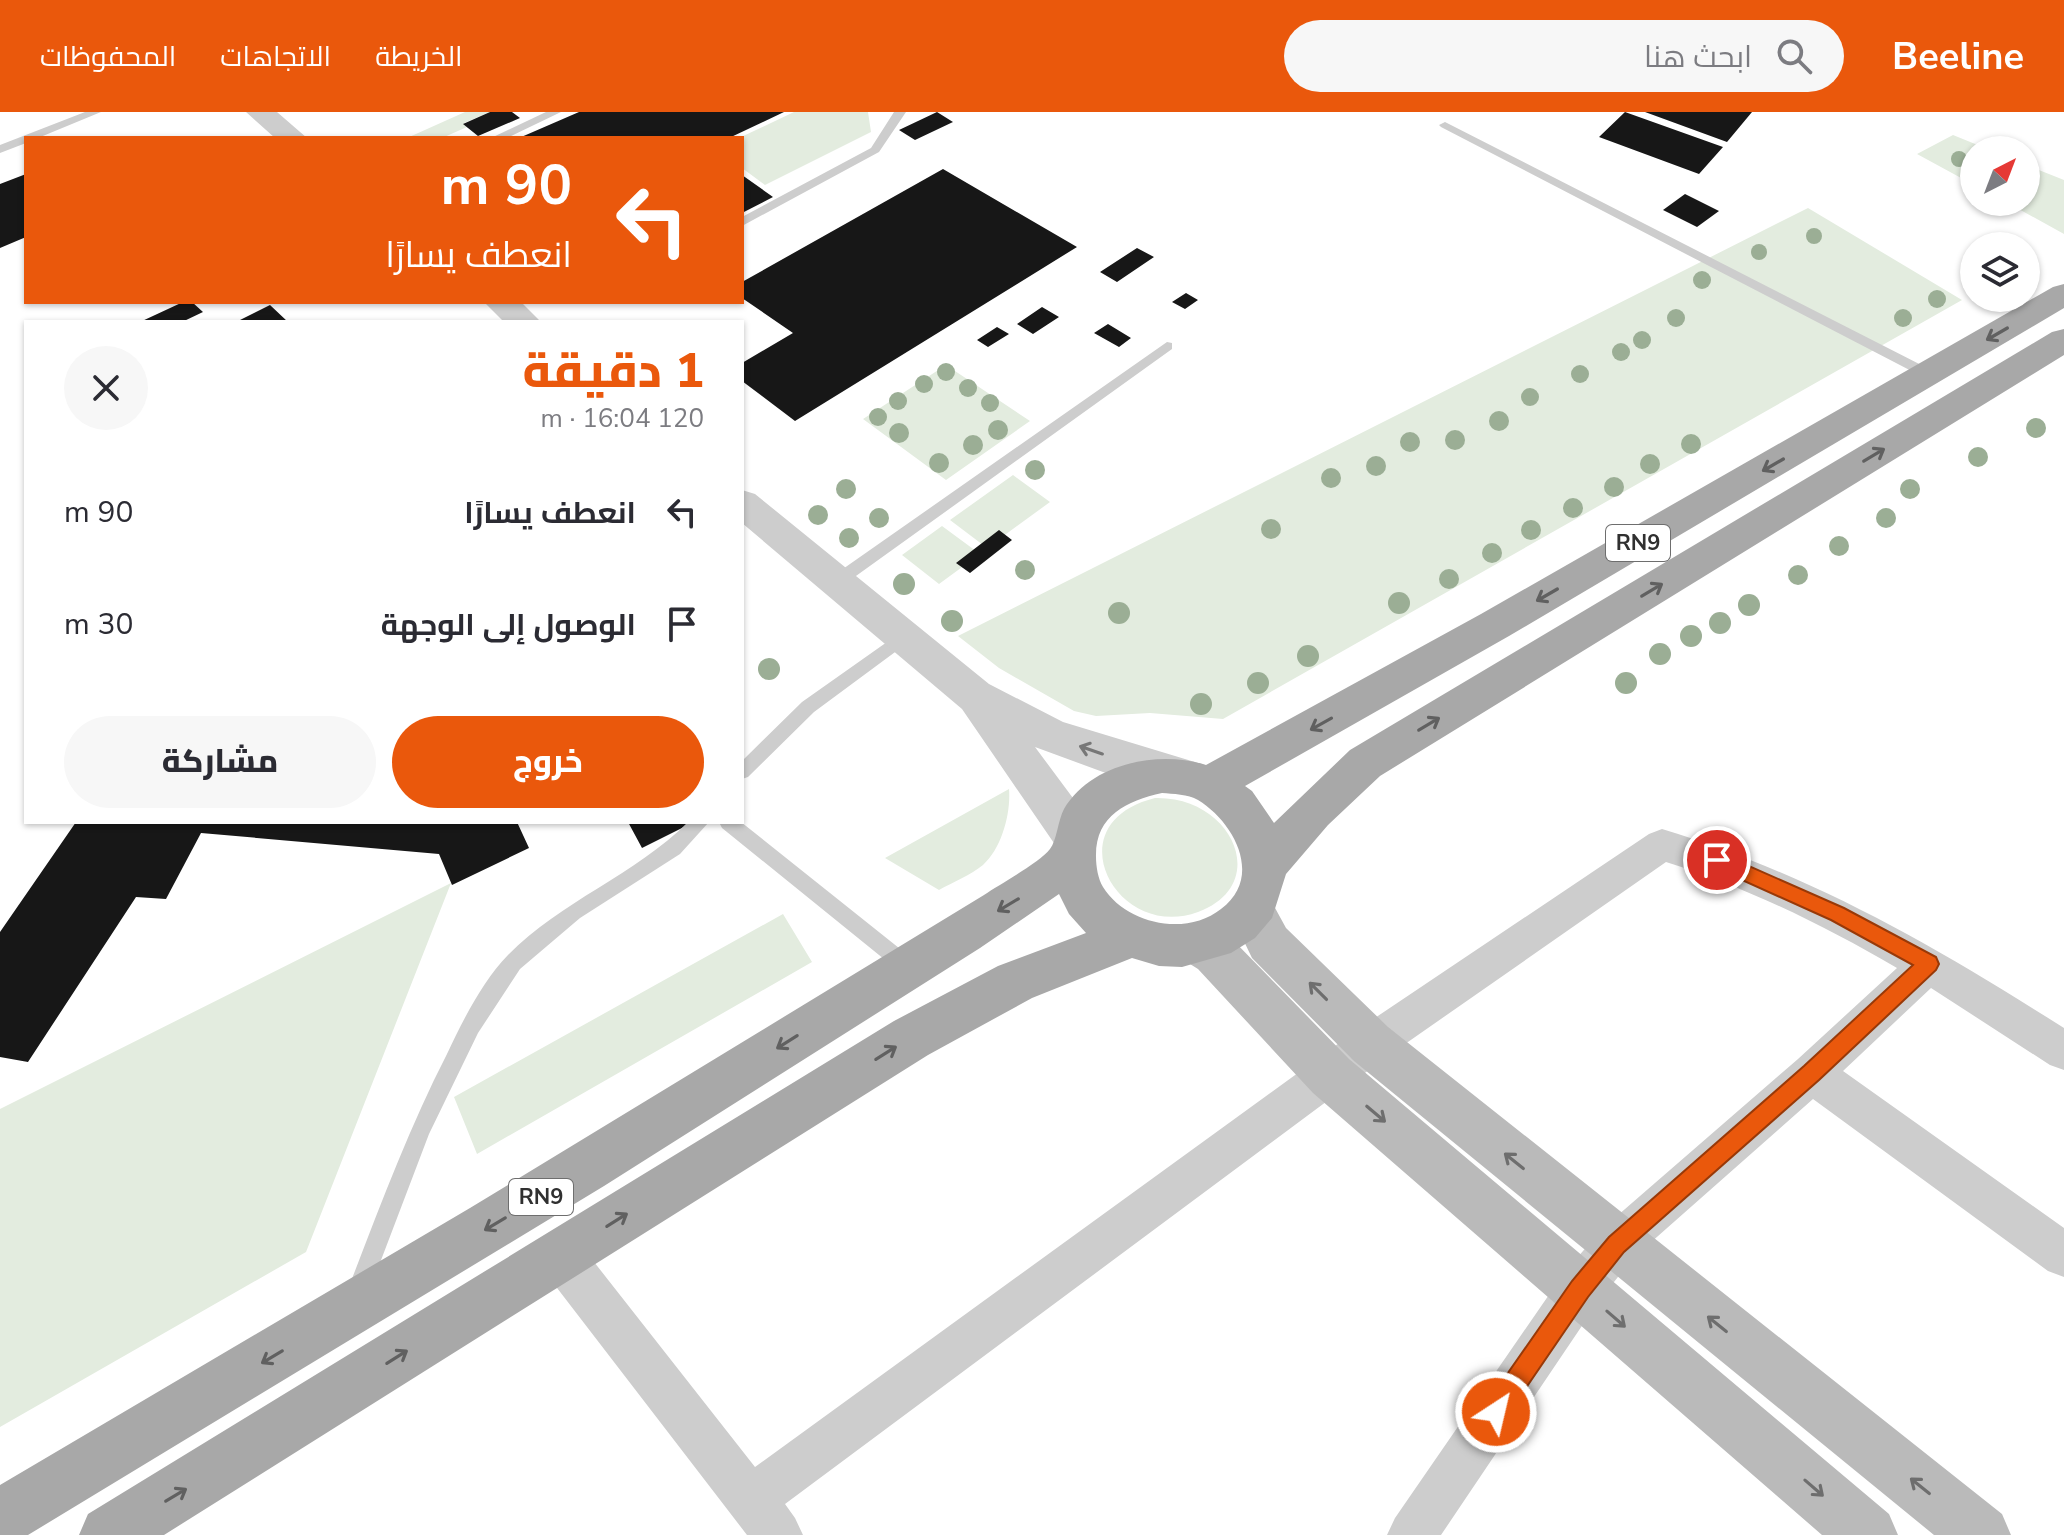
<!DOCTYPE html>
<html lang="ar">
<head>
<meta charset="utf-8">
<style>
  :root { --surface:#fff; --page:#f7f7f7; --text:#2b2b33; --muted:#7c7c81; --accent:#ea580c }
  body { margin:0; font-family:"Nunito Sans",Cairo,sans-serif; background:var(--page); color:var(--text); direction:rtl; height:100vh; display:flex; flex-direction:column; font-size:30px; white-space:nowrap }
  * { box-sizing:border-box; margin:0 }
  p { font-size:26px; color:var(--muted) }
  .icon { flex:none; width:44px; height:44px; fill:none; stroke:currentColor; stroke-width:2; stroke-linecap:round; stroke-linejoin:round }
  .map { position:relative; flex:1; overflow:hidden; direction:ltr }
  .drawer { position:absolute; left:24px; top:208px; width:720px; height:504px; display:flex; flex-direction:column; background:var(--surface); border-radius:0px; box-shadow:0 2px 6px #0004; direction:rtl }
  .drawer>* { flex:none }
  .guide { position:absolute; left:24px; top:24px; width:720px; height:168px; border-radius:0px; box-shadow:0 2px 6px #0004; direction:rtl; background:#ea580c; color:#fff; overflow:hidden }
  .needle { width:52px; rotate:42deg }
  .fabs { position:absolute; left:1960px; top:24px; display:grid; gap:16px }
  .fabs a { display:grid; place-items:center; width:80px; height:80px; border-radius:50%; background:var(--surface); box-shadow:0 2px 6px #0004; font-size:40px }
  .pin { position:absolute; display:grid; place-items:center; width:68px; height:68px; color:#fff; margin:-34px; border:4px solid #fff; border-radius:50%; box-shadow:0 2px 8px #0007 }
  .me { position:absolute; width:88px; margin:-44px; rotate:35deg; stroke-linejoin:round; filter:drop-shadow(0 0 6px #0008) }
  .turn { display:flex; align-items:center; gap:28px; height:168px; padding:0 40px; font-size:36px }
  .turn .icon { width:104px; height:104px; stroke-width:2.5 }
  .turn b { display:block; font-size:56px; line-height:68px }
  .round { display:grid; place-items:center; flex:none; width:84px; height:84px; border-radius:42px; background:var(--page) }
  .headline { display:flex; align-items:center; justify-content:space-between; height:136px; padding:0 40px }
  h1 { font-size:48px; font-weight:800; line-height:60px; color:var(--accent) }
  .primary-button { display:flex; gap:16px; margin-top:auto; padding:16px 40px }
  .primary-button a { flex:1; height:92px; border-radius:48px; background:var(--accent); color:#fff; font-size:32px; font-weight:800; line-height:92px; text-align:center }
  .primary-button a+a { background:var(--page); color:var(--text) }
  ul { padding:0; list-style:none }
  li { display:flex; align-items:center; gap:24px; height:112px; padding:0 40px }
  li div { flex:1 }
  li b { display:block; font-size:30px }
  li em { font-style:normal }
  header { display:flex; align-items:center; gap:48px; box-sizing:border-box; height:112px; padding:0 40px; background:var(--accent); color:#fff }
  header strong { font-size:38px }
  nav { display:flex; gap:44px; margin-inline-start:auto; font-size:28px }
  .search { width:560px; height:72px; background:var(--page); display:flex; align-items:center; gap:20px; box-sizing:border-box; padding:0 28px; border-radius:44px; color:var(--muted); font-size:30px }
  .map>svg:first-child { display:block }
  .green { fill:#e3ecdf }
  .building { fill:#171717 }
  .lines { fill:none; stroke-linecap:round; stroke-linejoin:round }
  .service { fill:#cdcdcd; fill-rule:evenodd }
  .minor { fill:#cdcdcd; fill-rule:evenodd }
  .tertiary { fill:#cdcdcd; fill-rule:evenodd }
  .secondary { fill:#bababa; fill-rule:evenodd }
  .primary { fill:#a8a8a8; fill-rule:evenodd }
  .tree { fill:#9bae95 }
  .oneway { stroke:#606060 }
  .oneway2 { stroke:#777 }
  .oneway3 { stroke:#6e6e6e }
  .route { fill:#ea580c; stroke:#983908; stroke-width:2 }
  .labels { text-anchor:middle; dominant-baseline:central; stroke-width:8; stroke-linejoin:round; paint-order:stroke }
  .shield { fill:#fff; stroke:#6e6e6e; stroke-width:2 }
  .shield-label { font-size:22px; font-weight:bold; fill:#303030 }
</style>
</head>
<body>
<header>
<strong>Beeline</strong>
<div class="search"><svg class="icon" aria-label="search" viewBox="0 0 24 24"><circle cx="10" cy="10" r="6"/><path d="M15 15l6 6"/></svg>ابحث هنا</div>
<nav><a>الخريطة</a><a>الاتجاهات</a><a>المحفوظات</a></nav>
</header>
<div class="map">
<svg width="2064" height="1423" viewBox="0 0 2064 1423">
  <rect width="100%" height="100%" fill="#fff"/>
  <path class="green" d="M465,0h25l-26,11 3,4 -25,11h-35z
    M794,0h74l3,20 -106,53 -23,-17v-30h-3z
    M1953,23l37,15h-16v35l-57,-31z
    M2026,53l38,15v54l-58,-32h20z
    M1808,96l154,92 -739,419 -73,-6 -54,3 -22,-5 -75,-43 -41,-32z
    M946,253l84,56 -84,59 -83,-61z
    M1013,363l37,27 -63,46 -37,-28z
    M942,414l38,28 -41,30 -37,-29z
    M1009,677c2,24 -7,59 -26,76 -12,10 -30,17 -44,25l-54,-32z
    M1155,686c78,-2 117,87 43,114 -82,30 -145,-89 -43,-114z
    M451,771l-145,369 -306,175v-318z
    M783,802l29,48 -335,192 -23,-57z"/>
  <path class="building" d="M490,0h22l8,6 -42,18 -15,-12z
    M579,0h205l-55,26h-210z
    M937,0l16,10 -38,18 -16,-10z
    M1625,0l98,35 -24,27 -100,-37z
    M1645,0h107l-25,30z
    M943,57l134,78 -282,174 -53,-40v-18l51,-30 -51,-35v-16z
    M26,62v63l-26,11v-64z
    M742,63l31,22 -31,16z
    M1685,82l34,17 -22,16 -34,-17z
    M1137,136l17,9 -37,25 -17,-10z
    M1186,181l12,7 -13,9 -13,-7z
    M183,190h9l11,10 -21,10h-42z
    M270,193l18,17h-52z
    M1042,195l17,10 -26,17 -16,-10z
    M1108,212l23,14 -12,9 -25,-14z
    M997,215l12,7 -21,13 -11,-7z
    M999,418l13,10 -42,33 -14,-10z
    M76,710h441l12,26 -77,37 -13,-31 -238,-21 -35,66 -30,-2 -108,165 -28,-5v-125z
    M628,710h66l-52,26z"/>
  <g class="lines">
    <path class="service" d="M85,0h16l-63,26h-12v5l-26,10v-8z
      M546,0h15l-54,26h-16z
      M894,0h12l-27,40 -137,74v-9l129,-69z
      M1445,10l488,249 2,3 -7,5 -5,-2 -482,-250 -2,-2z
      M1167,230l5,1v6l-330,237h-12l-2,-4 2,-4z
      M904,518l6,1 2,5 -2,5 -96,71 -66,65 -6,2v-18l60,-59z
      M688,710h21l-29,32 -100,64 -60,51 -42,64 -49,101 -62,163 -8,3 -8,-3 -3,-8c31,-80 60,-159 99,-235 15,-32 36,-74 61,-99 53,-54 127,-80 180,-133z
      M719,710h22l173,138 3,6 -3,6 -7,3 -7,-3 -178,-144z"/>
    <path class="minor" d="M1662,717c150,46 271,116 402,199v42l-14,-5 -119,-77 -88,83 221,157v49l-16,-6 -235,-172 -181,160 -36,46 -155,230h-54l8,-17 169,-245 38,-44 196,-170 99,-91c-74,-43 -149,-80 -231,-106l-281,196 -600,446 10,14 8,17h-56l-203,-264 -6,-16 6,-16 16,-6 16,6 179,228 602,-437 292,-196z"/>
    <path class="tertiary" d="M246,0h31l30,26h-32z
      M484,190h37l20,20h-37z
      M742,378l13,4 234,190 74,38 145,44 6,13 -6,13 -15,5 -90,-25 -68,-25 55,74 6,14 -6,14 -16,5 -16,-5 -96,-140 -220,-186z"/>
    <path class="secondary" d="M1252,777l16,6 18,33 102,99 614,487 9,21h-77l-580,-474 -102,-103 -23,-48 7,-15z
      M1199,811l33,16 117,120 540,455 9,21h-76l-509,-442 -115,-124 -16,-10 -6,-15 6,-15z"/>
    <path class="primary" d="M2064,172v24l-555,328 -264,150 7,5 22,32 76,-73 702,-418 12,-3v26l-684,421 -52,49 -42,49 -14,44 -17,20 -24,15 -49,14 -23,-1 -27,-8 -100,40 -104,57 -764,480h-85l9,-21 806,-493 104,-55 88,-33 -17,-19 -10,-20 -79,54 -376,238 -576,349h-28v-50l470,-277 514,-313c16,-11 55,-32 66,-46 7,-9 8,-29 14,-40 27,-46 95,-59 142,-44l275,-151 572,-327zM1162,681c11,1 26,1 36,7 36,22 66,77 23,109 -35,28 -95,15 -118,-22 -5,-8 -7,-21 -7,-30 -1,-41 30,-56 66,-64z"/>
  </g>
  <g class="tree">
    <circle cx="1959" cy="47" r="8"/>
    <circle cx="1814" cy="124" r="8"/>
    <circle cx="1759" cy="140" r="8"/>
    <circle cx="1702" cy="168" r="9"/>
    <circle cx="1937" cy="187" r="9"/>
    <circle cx="1676" cy="206" r="9"/>
    <circle cx="1903" cy="206" r="9"/>
    <circle cx="1642" cy="228" r="9"/>
    <circle cx="1621" cy="240" r="9"/>
    <circle cx="946" cy="260" r="9"/>
    <circle cx="1580" cy="262" r="9"/>
    <circle cx="924" cy="272" r="9"/>
    <circle cx="968" cy="276" r="9"/>
    <circle cx="1530" cy="285" r="9"/>
    <circle cx="898" cy="289" r="9"/>
    <circle cx="990" cy="291" r="9"/>
    <circle cx="878" cy="305" r="9"/>
    <circle cx="1499" cy="309" r="10"/>
    <circle cx="2036" cy="316" r="10"/>
    <circle cx="998" cy="318" r="10"/>
    <circle cx="899" cy="321" r="10"/>
    <circle cx="1455" cy="328" r="10"/>
    <circle cx="1410" cy="330" r="10"/>
    <circle cx="1691" cy="332" r="10"/>
    <circle cx="973" cy="333" r="10"/>
    <circle cx="1978" cy="345" r="10"/>
    <circle cx="939" cy="351" r="10"/>
    <circle cx="1650" cy="352" r="10"/>
    <circle cx="1376" cy="354" r="10"/>
    <circle cx="1035" cy="358" r="10"/>
    <circle cx="1331" cy="366" r="10"/>
    <circle cx="1614" cy="375" r="10"/>
    <circle cx="846" cy="377" r="10"/>
    <circle cx="1910" cy="377" r="10"/>
    <circle cx="1573" cy="396" r="10"/>
    <circle cx="818" cy="403" r="10"/>
    <circle cx="879" cy="406" r="10"/>
    <circle cx="1886" cy="406" r="10"/>
    <circle cx="1271" cy="417" r="10"/>
    <circle cx="1531" cy="418" r="10"/>
    <circle cx="849" cy="426" r="10"/>
    <circle cx="1839" cy="434" r="10"/>
    <circle cx="1492" cy="441" r="10"/>
    <circle cx="1025" cy="458" r="10"/>
    <circle cx="1798" cy="463" r="10"/>
    <circle cx="1449" cy="467" r="10"/>
    <circle cx="904" cy="472" r="11"/>
    <circle cx="1399" cy="491" r="11"/>
    <circle cx="1749" cy="493" r="11"/>
    <circle cx="1119" cy="501" r="11"/>
    <circle cx="952" cy="509" r="11"/>
    <circle cx="1720" cy="511" r="11"/>
    <circle cx="1691" cy="524" r="11"/>
    <circle cx="1660" cy="542" r="11"/>
    <circle cx="1308" cy="544" r="11"/>
    <circle cx="769" cy="557" r="11"/>
    <circle cx="1258" cy="571" r="11"/>
    <circle cx="1626" cy="571" r="11"/>
    <circle cx="1201" cy="592" r="11"/>
  </g>
  <defs><path id="oneway-shaft" d="M-6 0H5M1.5-3L5.5 0L1.5 3" fill="none" stroke-width="1.6" stroke-linecap="round" stroke-linejoin="round" transform="scale(2)"/></defs>
  <g class="oneway">
    <use href="#oneway-shaft" transform="translate(1997 222) rotate(150)"/>
    <use href="#oneway-shaft" transform="translate(1874 343) rotate(-31)"/>
    <use href="#oneway-shaft" transform="translate(1773 353) rotate(150)"/>
    <use href="#oneway-shaft" transform="translate(1652 478) rotate(-31)"/>
    <use href="#oneway-shaft" transform="translate(1547 483) rotate(150)"/>
    <use href="#oneway-shaft" transform="translate(1321 612) rotate(151)"/>
    <use href="#oneway-shaft" transform="translate(1429 612) rotate(-31)"/>
    <use href="#oneway-shaft" transform="translate(1008 793) rotate(149)"/>
    <use href="#oneway-shaft" transform="translate(787 930) rotate(148)"/>
    <use href="#oneway-shaft" transform="translate(886 941) rotate(-32)"/>
    <use href="#oneway-shaft" transform="translate(617 1108) rotate(-32)"/>
    <use href="#oneway-shaft" transform="translate(495 1112) rotate(149)"/>
    <use href="#oneway-shaft" transform="translate(272 1245) rotate(149)"/>
    <use href="#oneway-shaft" transform="translate(397 1245) rotate(-32)"/>
    <use href="#oneway-shaft" transform="translate(176 1383) rotate(-31)"/>
  </g>
  <use class="oneway2" href="#oneway-shaft" transform="translate(1091 638) rotate(-161)"/>
  <g class="oneway3">
    <use href="#oneway-shaft" transform="translate(1318 879) rotate(-135)"/>
    <use href="#oneway-shaft" transform="translate(1376 1002) rotate(40)"/>
    <use href="#oneway-shaft" transform="translate(1514 1049) rotate(-141)"/>
    <use href="#oneway-shaft" transform="translate(1616 1207) rotate(41)"/>
    <use href="#oneway-shaft" transform="translate(1717 1212) rotate(-141)"/>
    <use href="#oneway-shaft" transform="translate(1920 1374) rotate(-141)"/>
    <use href="#oneway-shaft" transform="translate(1814 1376) rotate(41)"/>
  </g>
  <path class="route" d="M1717,740l127,56 92,49 3,7 -3,6 -117,110 -195,172 -36,45 -84,123 -8,4 -9,-4 -3,-8 3,-9 85,-122 37,-44 195,-171 109,-101 -82,-45 -120,-54 -3,-6 3,-6z"/>
  <g class="labels">
    <g class="shield">
      <rect x="1606" y="413" width="64" height="36" rx="6"/>
      <rect x="509" y="1067" width="64" height="36" rx="6"/>
    </g>
    <g class="shield-label">
      <text x="1638" y="431">RN9</text>
      <text x="541" y="1085">RN9</text>
    </g>
  </g>
</svg>
<div class="fabs">
<a><svg class="needle" viewBox="-14 -14 28 28"><path d="M0-13l5 13h-10z" fill="#e53935"/><path d="M0 13l5-13h-10z" fill="#7c7c81"/></svg></a>
<a><svg class="icon" aria-label="layers" viewBox="0 0 24 24"><path d="M12 4l9 5-9 5-9-5zM3 14l9 5 9-5"/></svg></a>
</div>
<div class="pin" style="left:1717px;top:748px;background:#d93025"><svg class="icon" aria-label="arrive" viewBox="0 0 24 24"><path d="M6 21V4h12l-3 4 3 4H6"/></svg></div>
<svg class="me" style="left:1496px;top:1300px" viewBox="-20 -20 40 40"><circle r="17" fill="#ea580c" stroke="#fff" stroke-width="3"/><path d="M0-11L8 9 0 5-8 9z" fill="#fff"/></svg>
<div class="guide">
<div class="turn"><svg class="icon" aria-label="left" viewBox="0 0 24 24"><path d="M17 20v-9H6M10 6l-5 5 5 5"/></svg><div><b>90 m</b>انعطف يسارًا</div></div>
</div>
<section class="drawer">
<div class="headline"><div><h1>1 دقيقة</h1><p>120 m · 16:04</p></div><a class="round"><svg class="icon" aria-label="close" viewBox="0 0 24 24"><path d="M6 6l12 12M18 6L6 18"/></svg></a></div>
<ul>
<li><svg class="icon" aria-label="left" viewBox="0 0 24 24"><path d="M17 20v-9H6M10 6l-5 5 5 5"/></svg><div><b>انعطف يسارًا</b></div><em>90 m</em></li>
<li><svg class="icon" aria-label="arrive" viewBox="0 0 24 24"><path d="M6 21V4h12l-3 4 3 4H6"/></svg><div><b>الوصول إلى الوجهة</b></div><em>30 m</em></li>
</ul>
<div class="primary-button"><a>خروج</a><a>مشاركة</a></div>
</section>
</div>
</body>
</html>
